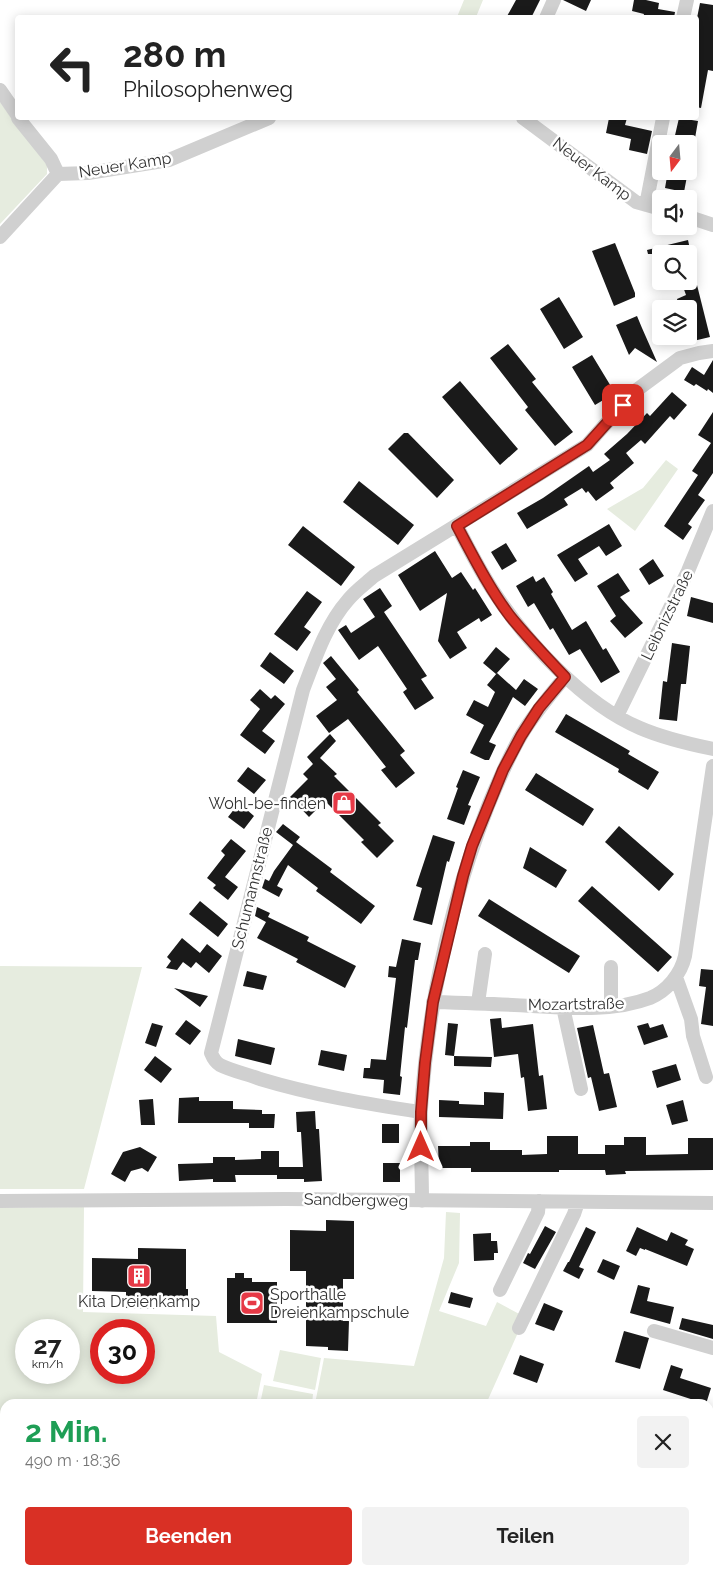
<!DOCTYPE html>
<html lang="de">
<head>
<meta charset="utf-8">
<style>
  :root { --surface:#fff; --page:#f2f2f2; --text:#222; --muted:#767676; --accent:#d93025 }
  body { margin:0; font-family:Raleway,sans-serif; background:var(--page); color:var(--text); height:100vh; display:flex; flex-direction:column; font-size:19px; white-space:nowrap }
  * { box-sizing:border-box; margin:0 }
  p { font-size:16px; color:var(--muted) }
  .icon { flex:none; width:28px; height:28px; fill:none; stroke:currentColor; stroke-width:2; stroke-linecap:round; stroke-linejoin:round }
  .map { position:relative; flex:1; overflow:hidden }
  .side { position:absolute; left:0px; top:1399px; width:714px; height:176px; display:flex; flex-direction:column; background:var(--surface); border-radius:15px 15px 0 0; box-shadow:0 2px 12px #0003 }
  .side>* { flex:none }
  .top-card { position:absolute; left:15px; top:15px; width:684px; height:105px; border-radius:5px; box-shadow:0 2px 12px #0003; background:#fff; color:var(--text); overflow:hidden }
  .needle { width:32px; rotate:196deg }
  .tools { position:absolute; left:652px; top:135px; display:grid; gap:10px }
  .tools a { display:grid; place-items:center; width:45px; height:45px; border-radius:5px; background:var(--surface); box-shadow:0 2px 12px #0003; font-size:25px }
  .speed { position:absolute; left:15px; top:1319px; display:flex; gap:10px; font-size:25px; font-weight:700; text-align:center }
  .speed>* { display:grid; place-content:center; width:65px; height:65px; border-radius:50%; background:var(--surface); box-shadow:0 2px 12px #0003; line-height:1 }
  .speed small { font-size:12px; font-weight:400 }
  .speed .limit { border:8px solid #d22; background:#fff; color:#111 }
  .pin { position:absolute; display:grid; place-items:center; width:42px; height:42px; color:#fff; margin:-21px; border-radius:10px; box-shadow:0 2px 8px #0006 }
  .me { position:absolute; width:55px; margin:-28px; rotate:0deg; stroke-linejoin:round; filter:drop-shadow(0 0 4px #0008) }
  .turn { display:flex; align-items:center; gap:18px; height:105px; padding:0 25px; font-size:22px }
  .turn .icon { width:65px; height:65px; stroke-width:2.5 }
  .turn b { display:block; font-size:35px; line-height:42px }
  .round { display:grid; place-items:center; flex:none; width:52px; height:52px; border-radius:5px; background:var(--page) }
  .overview { display:flex; align-items:center; justify-content:space-between; height:85px; padding:0 25px }
  h1 { font-size:30px; font-weight:700; line-height:38px; color:#1e9e55 }
  .cta { display:flex; gap:10px; margin-top:auto; padding:10px 25px }
  .cta a { flex:1; height:58px; border-radius:5px; background:var(--accent); color:#fff; font-size:20px; font-weight:700; line-height:58px; text-align:center }
  .cta a+a { background:var(--page); color:var(--text) }
  .map>svg:first-child { display:block }
  .green { fill:#e6ecdf; fill-rule:evenodd }
  .building { fill:#1a1a1a }
  .lines { fill:none; stroke-linecap:round; stroke-linejoin:round }
  .minor { stroke:#d0d0d0; stroke-width:14 }
  .route-casing { stroke:#8d1f18; stroke-width:12 }
  .route { stroke:#d93025; stroke-width:9 }
  .labels { text-anchor:middle; dominant-baseline:central; stroke-width:5; stroke-linejoin:round; paint-order:stroke }
  .street-label { font-size:16px; fill:#333; stroke:#fff }
  .poi-label { font-size:16px; fill:#333; stroke:#fff; text-anchor:end }
</style>
</head>
<body>
<div class="map">
<svg width="713" height="1574" viewBox="0 0 713 1574">
  <rect width="100%" height="100%" fill="#fff"/>
  <path class="green" d="M464,0h19l-7,17h-19z
    M0,102l47,63v9l-47,50z
    M666,460l12,9 -43,62 -28,-22 36,-21z
    M0,966l142,1 -58,222h-84z
    M84,1207l-1,105 133,4 3,36 43,22 -6,30h-251v78l-5,-4v-270zM26,1330h43v42h-43zM101,1330h43v42h-43z
    M446,1212l14,1 -1,50 -20,48 47,15 11,-24 28,15 -39,87h-171l9,-46 90,8 30,-108z
    M280,1350l41,8 -6,32 -42,-9z
    M264,1385l49,9 -1,10h-52z
    M0,1499l5,4v67h28l-3,4h-20l-10,-4z
    M150,1570h209l-2,4h-199z"/>
  <path class="building" d="M516,0h24l-9,18h-25z
    M563,0h28l-5,11z
    M634,0h12l13,3 -1,6 17,3 -1,6h-31l1,-4 -12,-3z
    M700,3l13,2v66l-5,-1 -7,38 -5,-1v-84z
    M609,118h18l-2,7 27,6 -5,23 -18,-4 2,-11 -25,-6z
    M679,118l19,3 -4,23h-21z
    M668,171h20l-4,21 -19,-4z
    M688,240l3,14h-43l-1,-4z
    M615,243l20,50v4l-21,9 -22,-55z
    M681,281h15l14,56 -21,5v-33h-10l-2,-10 9,-4z
    M559,297l24,40 -19,12 -24,-40z
    M637,316l5,12 15,34 -22,-14 -6,7 -13,-30z
    M508,344l28,35 -4,3 41,50 -18,14 -30,-36 3,-3 -38,-49z
    M592,355l23,38 -20,12 -23,-38z
    M713,360v33l-5,-4 -1,2 -11,-7 -2,2 -10,-6 8,-13 12,8z
    M460,381l58,68 -18,16 -58,-68z
    M672,392l15,13 -13,15 -4,-4 -25,28 -4,-4 -15,13 8,10 -24,20 4,5 -18,13 -8,-10 -2,2 -4,-5 -18,11 4,6 -41,24 -10,-16 26,-15 46,-32 4,6 17,-12 -6,-6 23,-20 20,-21 3,3z
    M713,412v61l-15,22 7,5 -17,24 4,3 -9,13 -19,-14 34,-51 -6,-4 19,-28 -13,-8z
    M404,433h4l46,47 -17,18 -49,-49z
    M359,481l55,44 -16,20 -55,-43z
    M609,524l13,22 -16,10 -7,-10 -21,13 10,15 -13,8 -18,-27z
    M303,526l52,41 -14,19 -53,-41z
    M506,543l11,18 -15,9 -11,-18z
    M435,551l17,27 9,-6 12,18 2,-2 17,27 -11,7 -2,-4 -22,14 10,16 -17,11 -12,-18 9,-48 -27,18 -22,-36z
    M653,559l11,17 -15,9 -10,-16z
    M618,573l12,18 -10,6 23,26 -18,15 -15,-17 6,-5 -19,-30z
    M533,576l3,6 8,-5 9,15 -2,2 21,36 14,-9 17,29 3,-2 14,24 -19,11 -21,-34 -11,6 -16,-27 -3,2 -16,-27 -6,4 -12,-21z
    M380,588l12,18 -8,6 43,64 -6,3 13,19 -19,12 -12,-18 4,-3 -29,-43 -19,14 -21,-30 8,-5 5,8 24,-16 -12,-18z
    M307,591l15,11 -18,25 7,5 -14,19 -23,-17z
    M691,597l22,6v20l-26,-7z
    M672,643l18,3 -4,38h-5l-4,37 -18,-2 4,-38 4,1z
    M496,647l14,12 -14,15 -13,-11z
    M270,652l24,19 -10,13 -24,-18z
    M331,656l28,34 -2,2 48,59 -5,4 15,18 -19,15 -15,-18 5,-3 -38,-48 -19,14 -13,-17 21,-16 -11,-13 10,-8 -13,-16z
    M497,673l19,17 8,-11 14,10 -13,17 -12,-9 -24,45 7,3 -7,15h-4l-15,-7 14,-28 -18,-10 8,-15 14,7 7,-15 -8,-7z
    M260,689l11,10 4,-4 10,9 -23,27 13,10 -10,13 -25,-19 20,-26 -10,-9z
    M566,714l64,37 -2,3 31,18 -11,18 -30,-18 1,-3 -64,-37z
    M330,734l6,7 -16,17 17,16 -3,2 47,47 -3,2 16,16 -17,17 -16,-16 3,-2 -39,-39 -16,16 -19,-20 18,-18 -5,-5 10,-10 -6,-7z
    M248,767l18,13 -12,14 -17,-13z
    M463,770l17,7 -12,28 3,1 -7,19 -17,-6 11,-31 -2,-1z
    M536,773l58,36 -11,17 -58,-36z
    M239,803l15,13 -10,13 -16,-12z
    M283,824l17,13 -4,5 36,27 -2,3 45,34 -14,18 -45,-33 2,-3 -30,-23 -11,21 6,3 -4,8 -17,-9 3,-9 4,2 5,-10 19,-26 -17,-13z
    M619,826l55,48 -15,17 -54,-49z
    M433,835l22,7 -6,20 -2,-1 -15,64 -19,-5 9,-32 -6,-2z
    M231,839l15,12 -21,26 13,10 -10,13 -15,-12 3,-3 -9,-7 18,-23 -4,-4z
    M530,847l37,23 -11,18 -33,-20z
    M592,886l80,71 -14,15 -80,-71z
    M489,899l91,57 -11,17 -91,-57z
    M200,901l28,23 -10,13 -29,-23z
    M257,907l13,6 -2,4 41,20 -2,4 49,25 -11,22 -49,-26 2,-3 -41,-21 9,-16 -11,-6z
    M182,938l18,15 7,-9 15,12 -13,17 -13,-11 -5,6 -8,-6 -6,8 -11,-2 5,-7 -4,-4z
    M402,939l19,4 -3,17h-3l-8,68 -2,-1 -5,49 2,1 -2,18 -17,-2 1,-13 -21,-2 1,-10h6l1,-9 15,1 10,-82 -8,-1 1,-11 7,1z
    M701,969l12,1v56l-12,-2 5,-37 -7,-1z
    M247,971l20,5 -4,14 -20,-4z
    M174,988l34,8 -8,11z
    M501,1018l1,10 31,-4 6,52 4,-1 4,34 -19,2 -4,-34 -3,1 -3,-24 -24,3 -4,-38z
    M186,1020l15,11 -11,14 -15,-11z
    M152,1023l11,3 -7,21 -11,-4z
    M448,1023l10,1 -4,32 -9,-1z
    M648,1023l2,5 13,-4 5,13 -24,8 -7,-19z
    M593,1025l11,49 5,-1 8,34 -18,4 -8,-34 -3,1 -11,-50z
    M238,1039l37,9 -4,17 -36,-9z
    M321,1050l26,5 -3,16 -26,-6z
    M155,1056l17,13 -11,14 -17,-13z
    M454,1056l38,1 -1,10 -37,-1z
    M676,1064l5,16 -24,8 -5,-17z
    M484,1092l20,1 -1,26 -64,-2v-17l20,1v3l25,1z
    M199,1097v4h34v8l29,1v4h13l-1,14h-25v-5h-71l1,-25z
    M153,1099l2,26h-14l-2,-25z
    M683,1100l5,21 -16,4 -6,-20z
    M315,1111l1,18h3l3,52 -18,1v-3h-27v-4h-42l1,7h-23v-3l-34,2 -1,-17 35,-1v-6h22v3l26,-1v-8h18v16h24l-2,-35h-4l-1,-20z
    M382,1124h17v19h-17z
    M547,1136h31v18h27v-9h19v-8h22v18l42,-1v-16h25v32l-88,1 1,3 -20,1 -1,-5h-46v2h-88v-4h-32l-1,-22h32v-4h20v8h32v5l25,-1z
    M140,1147l17,10 -9,15 -6,-4 -11,3 -6,11 -14,-8 12,-22z
    M383,1163h17v19h-17z
    M326,1220l28,1v58h-11v42h6l-1,30 -20,-1v-3l-22,-1v-75h-16v-41l36,1z
    M545,1226l11,6 -21,37 -12,-6 5,-10 2,1z
    M586,1227l10,5 -17,35 5,2 -5,10 -16,-8 5,-9h1z
    M637,1227l30,14 4,-9 17,8 -3,5 9,4 -7,17 -42,-17v1l-5,-2 -4,8 -10,-5z
    M491,1233v8h6l1,12h-4v7l-20,1 -1,-27z
    M138,1248l48,1v40h2v12h-29v8l-33,-1v-16l-34,-1v-33l46,1z
    M603,1259l17,7 -6,14 -17,-8z
    M235,1273h9v5h8v4h25v41h-50v-45h8z
    M638,1285l12,3 -3,13 27,6 -4,17 -40,-11z
    M451,1292l22,6 -3,10 -22,-5z
    M544,1303l19,8 -9,20 -19,-7z
    M682,1318l31,7v14l-34,-10z
    M624,1331l25,7 -9,31 -25,-7z
    M520,1355l24,9 -7,19 -24,-9z
    M671,1365l12,4 -3,9 31,10 -5,16 -43,-14z"/>
  <g class="lines">
    <path class="minor" d="M546,18l8,-18
      M683,18l4,-18
      M0,90l18,26
      M18,118l33,41 7,15
      M523,118l113,84 25,7
      M646,205l17,-87
      M689,217l24,8
      M0,237l58,-63 30,-1 81,-13 100,-42
      M457,526c11,21 22,43 35,63 33,51 91,115 148,139 23,10 49,16 73,21
      M617,716l71,-145 25,-60
      M611,967v39
      M676,977l15,42 2,17 13,41
      M433,1002c33,1 66,2 99,4 38,2 81,6 118,-8 17,-7 31,-24 35,-42l28,-190
      M478,1003l7,-49
      M563,1007l18,82
      M421,1112c-54,-8 -108,-17 -161,-33 -13,-5 -28,-8 -40,-14 -5,-3 -7,-7 -9,-12l92,-363c12,-31 23,-65 45,-90 7,-9 17,-16 26,-24l213,-131 47,-53 46,-34 19,-5 14,-2
      M0,1201l286,-2 427,4
      M422,1201c0,-31 -2,-62 -1,-92 7,-103 29,-206 67,-303 10,-24 20,-49 34,-72 12,-20 28,-39 43,-57
      M500,1290l38,-78 1,-11
      M519,1328l55,-114 4,-12
      M654,1331l59,17
      M0,1488l5,4
      M709,1501l4,-13
      M709,1557l4,2
      M133,1570l7,4
      M484,1570l12,4
      M541,1574l1,-4
      M684,1574l2,-4"/>
  </g>
  <g class="lines">
    <g class="route-casing">
      <path id="route" d="M421,1147v-35l4,-49 8,-61 30,-126 9,-30 31,-76 18,-34 18,-28 26,-31c-19,-20 -38,-40 -55,-61 -21,-28 -37,-60 -53,-90l130,-81 36,-40"/>
    </g>
    <use href="#route" class="route"/>
  </g>
  <defs>
    <g id="shop-square" transform="scale(1.25)"><rect x="-9" y="-9" width="18" height="18" rx="4" fill="#e63946" stroke="#fff"/><path d="M-5-2.5h2.3a2.7 3.5 0 0 1 5.4 0H5L5.5 6h-11ZM-1.5-2.5h3a1.5 2.3 0 0 0-3 0Z" fill="#fff"/></g>
    <g id="building-square" transform="scale(1.25)"><rect x="-9" y="-9" width="18" height="18" rx="4" fill="#e63946" stroke="#fff"/><path d="M-4-6H4V6H1V3H-1V6H-4ZM-2.5-4.3h1.7v1.8h-1.7ZM.8-4.3h1.7v1.8H.8ZM-2.5-1h1.7V.8h-1.7ZM.8-1h1.7V.8H.8Z" fill="#fff"/></g>
    <g id="stadium-square" transform="scale(1.25)"><rect x="-9" y="-9" width="18" height="18" rx="4" fill="#e63946" stroke="#fff"/><path d="M0-5a6.5 5 0 1 0 0 10a6.5 5 0 1 0 0-10ZM-3.5-1.8h7v3.6h-7Z" fill="#fff"/></g>
  </defs>
  <g fill-rule="evenodd">
    <use href="#shop-square" x="344" y="803"/>
    <use href="#building-square" x="139" y="1276"/>
    <use href="#stadium-square" x="252" y="1303"/>
  </g>
  <g class="labels">
    <g class="street-label">
      <text transform="translate(125 165) rotate(-9)">Neuer Kamp</text>
      <text transform="translate(592 169) rotate(37)">Neuer Kamp</text>
      <text transform="translate(667 615) rotate(-64)">Leibnizstraße</text>
      <text transform="translate(252 888) rotate(-76)">Schumannstraße</text>
      <text transform="translate(576 1004) rotate(-1)">Mozartstraße</text>
      <text transform="translate(356 1200) rotate(1)">Sandbergweg</text>
    </g>
    <g class="poi-label">
      <text x="326" y="803">Wohl-be-finden</text>
      <text x="270" y="1294" text-anchor="start">Sporthalle<tspan x="270" dy="18">Dreienkampschule</tspan></text>
      <text x="139" y="1301" text-anchor="middle">Kita Dreienkamp</text>
    </g>
  </g>
</svg>
<div class="tools">
<a><svg class="needle" viewBox="-14 -14 28 28"><path d="M0-13l5 13h-10z" fill="#e53935"/><path d="M0 13l5-13h-10z" fill="#767676"/></svg></a>
<a><svg class="icon" aria-label="sound" viewBox="0 0 24 24"><path d="M4 9h4l5-4v14l-5-4H4zM17 9q2 3 0 6"/></svg></a>
<a><svg class="icon" aria-label="search" viewBox="0 0 24 24"><circle cx="10" cy="10" r="6"/><path d="M15 15l6 6"/></svg></a>
<a><svg class="icon" aria-label="layers" viewBox="0 0 24 24"><path d="M12 4l9 5-9 5-9-5zM3 14l9 5 9-5"/></svg></a>
</div>
<div class="speed"><div>27<small>km/h</small></div><div class="limit">30</div></div>
<div class="pin" style="left:623px;top:405px;background:#d93025"><svg class="icon" aria-label="arrive" viewBox="0 0 24 24"><path d="M6 21V4h12l-3 4 3 4H6"/></svg></div>
<svg class="me" style="left:421px;top:1147px" viewBox="-20 -20 40 40"><path d="M0-17L14 15 0 8-14 15z" fill="#d93025" stroke="#fff" stroke-width="4"/></svg>
<div class="top-card">
<div class="turn"><svg class="icon" aria-label="left" viewBox="0 0 24 24"><path d="M17 20v-9H6M10 6l-5 5 5 5"/></svg><div><b>280 m</b>Philosophenweg</div></div>
</div>
<section class="side">
<div class="overview"><div><h1>2 Min.</h1><p>490 m · 18:36</p></div><a class="round"><svg class="icon" aria-label="close" viewBox="0 0 24 24"><path d="M6 6l12 12M18 6L6 18"/></svg></a></div>
<div class="cta"><a>Beenden</a><a>Teilen</a></div>
</section>
</div>
</body>
</html>
